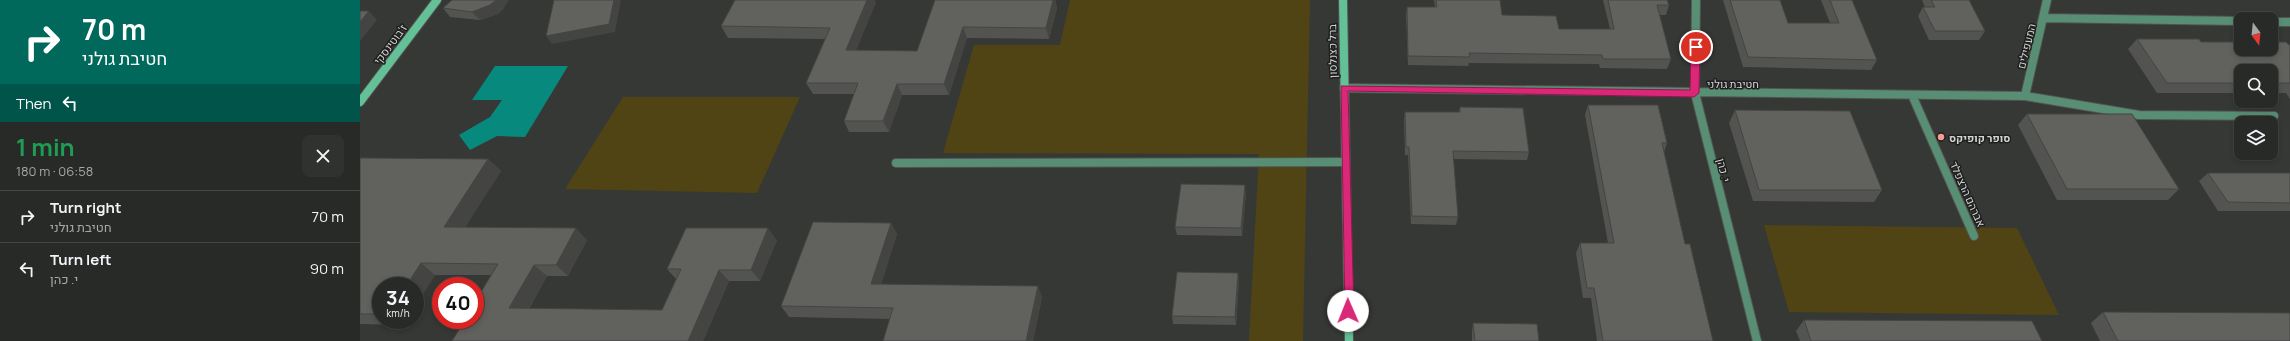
<!DOCTYPE html>
<html lang="en">
<head>
<meta charset="utf-8">
<style>
  :root { --surface:#282a28; --page:#303230; --text:#f1f3f6; --muted:#a5a7a8; --line:#444645 }
  body { margin:0; font-family:Manrope,Heebo,sans-serif; background:var(--page); color:var(--text); height:100vh; display:flex; flex-direction:column; font-size:15px; white-space:nowrap }
  * { box-sizing:border-box; margin:0 }
  p { font-size:13px; color:var(--muted) }
  .icon { flex:none; width:22px; height:22px; fill:none; stroke:currentColor; stroke-width:2; stroke-linecap:round; stroke-linejoin:round }
  .map { position:relative; flex:1; overflow:hidden }
  .drawer { display:flex; flex-direction:column; background:var(--surface); width:360px }
  .drawer>* { flex:none }
  .top-card { background:#00695c; color:#fff; overflow:hidden }
  .needle { width:26px; rotate:165deg }
  .tools { position:absolute; left:1874px; top:12px; display:grid; gap:8px }
  .tools a { display:grid; place-items:center; width:44px; height:44px; border-radius:8px; background:var(--surface); box-shadow:0 2px 6px #0003,0 0 0 1px var(--line); font-size:20px }
  .speed { position:absolute; left:12px; top:277px; display:flex; gap:8px; font-size:20px; font-weight:700; text-align:center }
  .speed>* { display:grid; place-content:center; width:52px; height:52px; border-radius:50%; background:var(--surface); box-shadow:0 2px 6px #0003,0 0 0 1px var(--line); line-height:1 }
  .speed small { font-size:10px; font-weight:400 }
  .speed .limit { border:6px solid #d22; background:#fff; color:#111 }
  .pin { position:absolute; display:grid; place-items:center; width:34px; height:34px; color:#fff; margin:-17px; border:2px solid #fff; border-radius:50%; box-shadow:0 1px 4px #0007 }
  .me { position:absolute; width:44px; margin:-22px; rotate:359deg; stroke-linejoin:round; filter:drop-shadow(0 0 3px #0008) }
  .turn { display:flex; align-items:center; gap:14px; height:84px; padding:0 16px; font-size:18px }
  .turn .icon { width:52px; height:52px; stroke-width:2.5 }
  .turn b { display:block; font-size:28px; line-height:34px }
  .then { display:flex; align-items:center; height:38px; padding:0 16px; background:#0003; gap:8px; font-size:15px }
  .round { display:grid; place-items:center; flex:none; width:42px; height:42px; border-radius:8px; background:var(--page) }
  .overview { display:flex; align-items:center; justify-content:space-between; height:68px; padding:0 16px }
  h1 { font-size:24px; font-weight:700; line-height:30px; color:#1e9e55 }
  ul { padding:0; list-style:none }
  li { display:flex; align-items:center; gap:12px; height:52px; padding:0 16px; border-top:1px solid var(--line) }
  li div { flex:1 }
  li b { display:block; font-size:15px }
  li em { font-style:normal }
  main { display:flex; flex:1; min-height:0 }
  .map>svg:first-child { display:block }
  .green { fill:#504414 }
  .water { fill:#08897e }
  .lines { fill:none; stroke-linecap:round; stroke-linejoin:round }
  .lane-casing { stroke:#525451; stroke-width:10 }
  .street-casing { stroke:#525451; stroke-width:10 }
  .secondary-casing { stroke:#525451; stroke-width:10 }
  .lane { stroke:#588f74; stroke-width:8 }
  .street { stroke:#588f74; stroke-width:8 }
  .secondary { stroke:#64c096; stroke-width:8 }
  .wall { fill:#535451 }
  .shaded-wall { fill:#444542 }
  .building { fill:#61625e; stroke:#444542 }
  .route { fill:#db2777; stroke:#8e194d }
  .poi-dot { fill:#f59d8f; stroke:#1e1f1e; stroke-width:1.5 }
  .labels { text-anchor:middle; dominant-baseline:central; stroke-width:3; stroke-linejoin:round; paint-order:stroke }
  .street-label { font-size:11px; fill:#d3d5d3; stroke:#1e1f1e }
  .poi-label { font-size:11px; font-weight:bold; fill:#d3d5d3; stroke:#1e1f1e; text-anchor:start }
</style>
</head>
<body>
<main>
<section class="drawer">
<div class="top-card">
<div class="turn"><svg class="icon" aria-label="right" viewBox="0 0 24 24"><path d="M7 20v-9h11M14 6l5 5-5 5"/></svg><div><b>70 m</b>חטיבת גולני</div></div>
<div class="then">Then<svg class="icon" aria-label="left" viewBox="0 0 24 24"><path d="M17 20v-9H6M10 6l-5 5 5 5"/></svg></div>
</div>
<div class="overview"><div><h1>1 min</h1><p>180 m · 06:58</p></div><a class="round"><svg class="icon" aria-label="close" viewBox="0 0 24 24"><path d="M6 6l12 12M18 6L6 18"/></svg></a></div>
<ul>
<li><svg class="icon" aria-label="right" viewBox="0 0 24 24"><path d="M7 20v-9h11M14 6l5 5-5 5"/></svg><div><b>Turn right</b><p>חטיבת גולני</p></div><em>70 m</em></li>
<li><svg class="icon" aria-label="left" viewBox="0 0 24 24"><path d="M17 20v-9H6M10 6l-5 5 5 5"/></svg><div><b>Turn left</b><p>י. כהן</p></div><em>90 m</em></li>
</ul>
</section>
<div class="map">
<svg width="1930" height="341" viewBox="0 0 1930 341">
  <rect width="100%" height="100%" fill="#363835"/>
  <path class="green" d="M710,0h240l-7,341h-54l10,-187 -316,-1 31,-108h86z
    M263,97h177l-43,96 -192,-4z
    M1404,225l253,3 42,87 -270,-3z"/>
  <path class="water" d="M135,66h73l-43,71 -28,-1 -27,14 -11,-15 31,-18 12,-17h-30z"/>
  <g class="lines">
    <g class="lane-casing">
      <path id="lane" d="M1665,96l114,19 135,1
        M536,163l450,-1"/>
    </g>
    <g class="street-casing">
      <path id="street" d="M1336,0l-1,93 62,248
        M1684,18l197,3
        M1911,22h19
        M984,88l681,8 22,-96
        M1552,95l62,141"/>
    </g>
    <g class="secondary-casing">
      <path id="secondary" d="M983,0l6,341
        M0,102l77,-102"/>
    </g>
    <use href="#lane" class="lane"/>
    <use href="#street" class="street"/>
    <use href="#secondary" class="secondary"/>
  </g>
  <path class="wall" d="M575,0h120l2,8 -8,31 -82,-1 -18,57h-47l-13,37h-40l-5,-11 10,-27h-41l-7,-11 19,-44 -97,-1 -7,-12 155,-24 -20,48 61,1z
    M1074,0h66l2,15 57,14h51l-7,-29h64l2,5 -3,10h-7l12,44 -4,10 -67,-1 -1,-4 -130,-1 -1,3 -60,-1 -2,-49 1,-9h28z
    M1363,0h57l8,23h42l-9,-23h31l25,60 -6,10 -128,-3z
    M1562,0h47l16,31 -6,9h-50l-11,-24 5,-9h2z
    M83,8h61l-6,6 -18,6 -30,-3z
    M1777,39l153,6v54l-4,-6h-15v-22h-30v22h-84l-29,-44z
    M1228,105l79,38 -3,9 21,92 28,97h-116l-6,-43h-8l-7,-45 4,-10h28l-23,-128z
    M1100,107l69,45 -2,8 -74,-1 5,58 -2,8 -45,-1 -3,-69h-3l-1,-35 1,-8h54z
    M1375,110l147,80 -8,12 -121,-1 -24,-78z
    M1667,114l152,75 -11,11h-111l-39,-75z
    M0,158l128,1 13,12 -36,56 122,13 -19,36h-21l-18,33 133,1 14,-31 -9,-10 110,-29 -17,41h-31l-26,60h-251l39,-66h-56l-20,31v-20h-34v34h25l-3,5 -43,-1z
    M1848,173h82v38h-72l-19,-30z
    M886,193l-4,43 -65,-1 -2,-8z
    M531,223l6,11 -16,50 161,13 -9,44h-150l7,-22 -101,-2 -8,-11z
    M878,273l1,8 -3,44 -63,-1 -1,-8z
    M1743,312l187,29h-190l-9,-18z
    M1444,320l238,21h-242l-4,-10z
    M1113,323l66,18h-67v-10z"/>
  <path class="shaded-wall" d="M136,0h13l-5,8 -6,6 -18,6 -8,-8z
    M254,0h7l-6,32 -63,12 -6,-8z
    M507,0h8l1,2 -24,59 -6,-11z
    M693,0h2l2,8 -8,31 -3,-11z
    M9,11l8,9 -17,21v-19z
    M603,27l4,11 -18,57 -5,-11z
    M537,84l5,11 -13,37 -6,-11z
    M128,159l13,12 -43,68 -14,-12z
    M885,185l1,8 -4,43 -1,-8z
    M531,223l6,11 -19,61 -7,-11z
    M216,228l11,12 -19,36 -12,-11z
    M408,228l9,12 -17,41 -9,-11z
    M61,263l14,12 -20,31v-20h-9z
    M174,265l13,11 -24,43 -14,-11z
    M359,270l10,11 -26,60h-15z
    M878,273l1,8 -3,44 -1,-8z
    M678,286l4,11 -9,44h-7z
    M36,320h10l-3,5z"/>
  <path class="building" d="M92,0h44l-6,5 -18,7 -29,-4z
    M194,0h60l-5,24 -63,12z
    M375,0h132l-21,50 71,1 18,-51h118l-7,28 -83,-1 -19,57h-47l-14,37h-39l14,-38h-52l24,-55 -109,-2z
    M1076,0h64l2,15 54,1 3,13h55l-6,-29h59l2,5h-12l14,54h-68l-1,-4 -133,-2 1,4 -62,-1 -1,-49h30z
    M1370,0h50l8,23h51l-9,-23h22l25,60 -129,-3z
    M1571,0h38l16,31h-50l-12,-24h12z
    M0,11h9l-9,11z
    M1777,39h62l2,3h40v7h30v-7h15l3,3h1v38h-19v-12h-30v12h-74z
    M1228,105h70l9,38h-5l23,101h5l23,97h-110l-9,-53h-7l-7,-45h34z
    M1100,107l63,1 6,44 -76,-1 5,66 -46,-1 -3,-69h-3l-1,-35h55z
    M1375,110l115,1 32,79h-123z
    M1667,114h105l47,75h-112z
    M0,158l128,1 -44,68 132,1 -20,37h-22l-25,43 153,2 19,-41h-14l19,-41h82l-17,42h-32l-31,71h-236l13,-21h10v-18l23,-38 -77,-1 -15,23h-25v28h-21z
    M1848,173h82v30l-62,-1z
    M821,184l64,1 -4,43 -66,-1z
    M453,222l78,1 -20,61 167,2 -12,55h-143l10,-33 -112,-2z
    M817,272l61,1 -3,44 -63,-1z
    M1743,312l187,1v28h-172z
    M1444,320l228,1 10,20h-231z
    M1113,323l64,1 2,17h-64z"/>
  <path class="route" d="M1336,44l4,3 -1,46 -5,4 -346,-6 6,220 -2,3h-7l-4,-228 349,4 1,-43z"/>
  <circle class="poi-dot" cx="1581" cy="137" r="4"/>
  <g class="labels">
    <g class="street-label">
      <text transform="translate(30 44) rotate(-53)">ז'בוטינסקי</text>
      <text transform="translate(1666 46) rotate(-76)">המעפילים</text>
      <text transform="translate(972 51) rotate(-91)">ברל כצנלסון</text>
      <text x="1373" y="83">חטיבת גולני</text>
      <text transform="translate(1364 170) rotate(76)">י. כהן</text>
      <text transform="translate(1608 194) rotate(66)">אברהם הרצפלד</text>
    </g>
    <g class="poi-label">
      <text x="1589" y="137">סופר קופיקס</text>
    </g>
  </g>
</svg>
<div class="tools">
<a><svg class="needle" viewBox="-14 -14 28 28"><path d="M0-13l5 13h-10z" fill="#e53935"/><path d="M0 13l5-13h-10z" fill="#a5a7a8"/></svg></a>
<a><svg class="icon" aria-label="search" viewBox="0 0 24 24"><circle cx="10" cy="10" r="6"/><path d="M15 15l6 6"/></svg></a>
<a><svg class="icon" aria-label="layers" viewBox="0 0 24 24"><path d="M12 4l9 5-9 5-9-5zM3 14l9 5 9-5"/></svg></a>
</div>
<div class="speed"><div>34<small>km/h</small></div><div class="limit">40</div></div>
<div class="pin" style="left:1336px;top:47px;background:#d93025"><svg class="icon" aria-label="arrive" viewBox="0 0 24 24"><path d="M6 21V4h12l-3 4 3 4H6"/></svg></div>
<svg class="me" style="left:988px;top:311px" viewBox="-20 -20 40 40"><circle r="19" fill="#fff"/><path d="M0-13L10 11 0 6-10 11z" fill="#db2777"/></svg>
</div>
</main>
</body>
</html>
